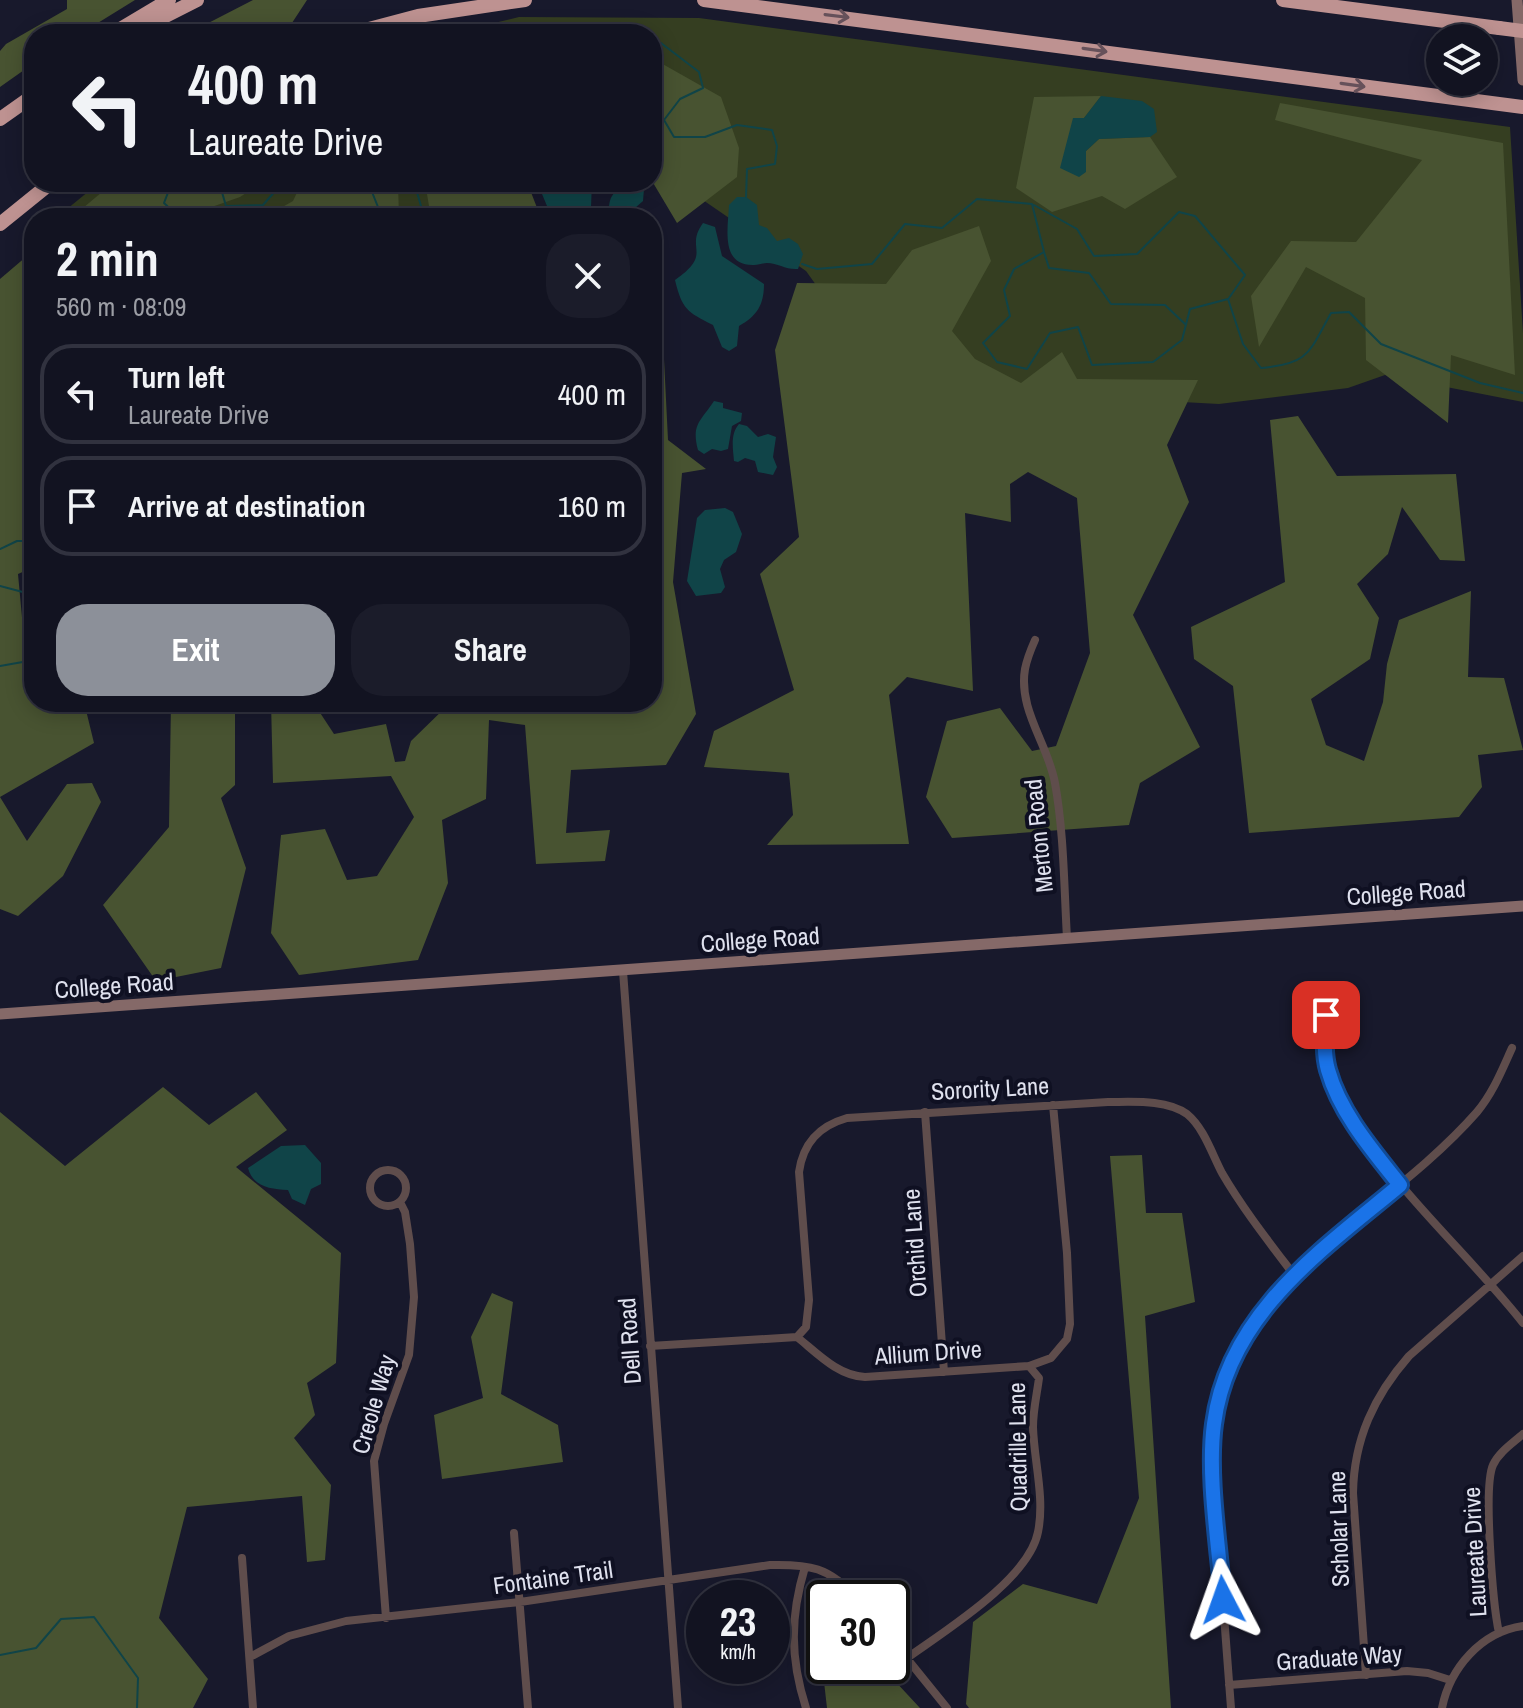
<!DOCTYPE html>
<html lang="en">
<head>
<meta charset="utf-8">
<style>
  :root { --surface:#121321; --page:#1b1c2a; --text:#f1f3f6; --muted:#9c9ea5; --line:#31323f; --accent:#8c9099 }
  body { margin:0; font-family:"Archivo Narrow",sans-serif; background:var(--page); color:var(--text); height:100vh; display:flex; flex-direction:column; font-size:30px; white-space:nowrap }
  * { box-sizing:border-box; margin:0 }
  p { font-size:26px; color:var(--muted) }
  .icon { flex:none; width:44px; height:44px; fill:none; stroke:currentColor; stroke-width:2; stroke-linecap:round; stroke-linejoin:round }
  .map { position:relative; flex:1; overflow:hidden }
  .drawer { position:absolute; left:24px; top:208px; width:638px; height:504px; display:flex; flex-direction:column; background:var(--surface); border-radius:32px; box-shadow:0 4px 20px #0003,0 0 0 2px var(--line) }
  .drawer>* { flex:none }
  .top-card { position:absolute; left:24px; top:24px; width:638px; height:168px; border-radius:32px; box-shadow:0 4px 20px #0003,0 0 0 2px var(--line); background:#121321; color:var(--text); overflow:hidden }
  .tools { position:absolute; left:1426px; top:24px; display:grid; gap:16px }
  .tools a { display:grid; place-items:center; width:72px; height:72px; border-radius:50%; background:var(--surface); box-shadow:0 4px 20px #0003,0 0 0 2px var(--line); font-size:40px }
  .speed { position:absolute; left:686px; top:1580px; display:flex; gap:16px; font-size:40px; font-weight:700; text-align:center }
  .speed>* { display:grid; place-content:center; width:104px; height:104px; border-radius:50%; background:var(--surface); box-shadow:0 4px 20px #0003,0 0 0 2px var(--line); line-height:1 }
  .speed small { font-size:20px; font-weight:400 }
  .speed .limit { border:4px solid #111; border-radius:12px; background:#fff; color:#111 }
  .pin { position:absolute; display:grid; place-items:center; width:68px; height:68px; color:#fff; margin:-34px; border-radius:16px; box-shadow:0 4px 12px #0006 }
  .me { position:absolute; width:88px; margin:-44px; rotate:356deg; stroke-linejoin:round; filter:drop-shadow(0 0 6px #0008) }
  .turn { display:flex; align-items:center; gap:28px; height:168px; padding:0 32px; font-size:36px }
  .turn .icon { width:104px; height:104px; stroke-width:2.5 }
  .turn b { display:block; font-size:56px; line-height:68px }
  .round { display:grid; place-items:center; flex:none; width:84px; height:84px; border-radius:32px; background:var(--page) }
  .headline { display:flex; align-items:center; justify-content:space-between; height:136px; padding:0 32px }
  h1 { font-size:48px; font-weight:700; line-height:60px }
  .action { display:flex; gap:16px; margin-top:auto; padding:16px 32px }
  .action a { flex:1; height:92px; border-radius:32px; background:var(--accent); color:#fff; font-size:32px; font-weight:700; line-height:92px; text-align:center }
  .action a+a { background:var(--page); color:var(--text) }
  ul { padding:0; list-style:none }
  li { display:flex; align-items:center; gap:24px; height:100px; margin:0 16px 12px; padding:0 16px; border:4px solid var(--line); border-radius:32px }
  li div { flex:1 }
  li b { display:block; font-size:30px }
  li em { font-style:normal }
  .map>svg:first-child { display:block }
  .green { fill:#353e21 }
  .forest { fill:#485331 }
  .water { fill:#104448 }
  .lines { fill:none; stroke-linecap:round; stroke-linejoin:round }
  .stream { stroke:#104448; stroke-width:2 }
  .street { stroke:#5f4d4c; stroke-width:8 }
  .secondary { stroke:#856968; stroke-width:11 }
  .highway { stroke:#be9291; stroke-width:14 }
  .highway-bridge { stroke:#be9291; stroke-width:14 }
  .oneway { stroke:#66515a }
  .route-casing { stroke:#114b97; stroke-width:20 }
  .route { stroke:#1a73e8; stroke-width:14 }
  .labels { text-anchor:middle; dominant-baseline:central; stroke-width:8; stroke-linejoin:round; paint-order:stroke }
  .street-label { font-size:24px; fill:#dfe1ee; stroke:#0f1022 }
</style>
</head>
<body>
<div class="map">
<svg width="1523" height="1708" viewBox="0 0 1523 1708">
  <rect width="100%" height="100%" fill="#18192c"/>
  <path class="green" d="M519,17l180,1 811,109 13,206v69l-138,-27 -37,13 -129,16 -204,-11 -176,-76 -33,-46 -154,-106v-131h-204z
    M100,182h428l-9,36h-463z"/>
  <path class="forest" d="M67,0h68l-55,34h-46v29l-34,24v-36l6,-7 61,-35z
    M253,0h54l-17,26 -16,8h-87z
    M635,24l2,10h-157l35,-9z
    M652,58l69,39 18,51 -2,29 -60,46 -25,-42z
    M1101,96l-17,22 2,33 13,-12 51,-2 27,40 -52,32 -23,-13 -50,16 -36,-24 18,-91z
    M1280,103l223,40 12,232 -64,-20 -3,68 -82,-63 -1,-62 -59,-31 -47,80 -8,-51 40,-55 65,1 66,-82 -147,-40z
    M114,182h149l-23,15 -51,18 1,3h-119z
    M302,182h96l1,36h-136l30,-17z
    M425,182h102l14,36h-110z
    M979,226l12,35 -39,70 23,28 46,24 41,-31 15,27 121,1 -31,65 22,57 -56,113 67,132 -60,36 -11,42 -177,13 -26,-41 21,-76 53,-13 32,43 24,-5 34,-93 -13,-155 -49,-26 -18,12 1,38 -46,-9 8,178 -66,-14 -18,18 20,149 -142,1 26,-30 -4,-42 -85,-6 10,-36 80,-41 -34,-116 39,-37 -24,-187 22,-67 89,1 26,-34z
    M652,235l6,2 10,203 38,29 -24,4 -9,109 23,132 -30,51 -95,5 -5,63 44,-3 -5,31 -69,3 -11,-139 -36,-5 -3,79 -44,21 6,63 -30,77 -119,15 -28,-42 10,-98 44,-6 22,51 30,-4 37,-59 -23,-41 -118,7 -2,-81h42l21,32 52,-10 9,38 10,-1 6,-20 40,-39h201z
    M34,250v317l-16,7 10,108 6,1v19h50l10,41 -94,54 27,44 40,-57 25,-1 9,19 -38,74 -45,40 -18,-7v-630z
    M1298,416l39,60 119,-2 9,87 -25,-1 -38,-53 -14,47 -31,30 22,34 -9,41 -59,40 15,46 38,16 19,-59 4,-38 12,-44 72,-29 -3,86 36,1 19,72 -45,5 4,32 -23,30 -210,16 -16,-147 -39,-27 -3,-32 94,-45 -15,-162z
    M171,702h64v83l-14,13 25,70 -25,100 -65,13 -53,-76 66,-78z
    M163,1087l46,38 47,-33 31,38 -51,37 105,86 -5,110 -29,20 8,32 -21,23 37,47 -6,75 -18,2 -5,-66 -115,11 -28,111 49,61 -15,29h-193v-596l65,54z
    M1142,1155l4,58h36l13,89 -50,14 26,392h-202l-3,-4 7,-82 50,-38 74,20 42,-106 -29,-342z
    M492,1293l21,9 -12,92 57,31 5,37 -121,17 -8,-64 49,-17 -12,-61z
    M850,1666h31l39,42h-93l-4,-35z"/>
  <path class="water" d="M1101,96l41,5 12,8 3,23 -7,5 -51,2 -13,12v21l-7,5 -19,-9 13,-50h11z
    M543,182h49l-1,25 3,11h-42l-10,-24z
    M616,182h24l4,7 -1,12 -8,7 -5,10h-19c-4,-9 -2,-21 5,-27z
    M737,197h9l11,8 2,20 8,3 10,13 12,-3 9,6 5,10 -5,15c-12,1 -20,-6 -31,-6 -4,0 -8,2 -13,2 -34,1 -26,-37 -25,-60z
    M703,223l12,4 7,29 42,28c0,21 -7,32 -25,42l-2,20 -8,5 -7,-4 -9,-22c-26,-13 -31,-16 -38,-45 39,-27 9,-31 28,-57z
    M714,401l9,2v5l19,5 -1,8 -9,5 -4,23 -7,2 -9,-2 -8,5 -6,-4c-7,-26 3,-29 16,-49z
    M739,424l8,2 11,11 10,-3 8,3 -3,20 4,10 -4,8 -15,-3 -3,-11 -10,-3 -7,4 -4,-1c-1,-12 -4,-27 5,-37z
    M725,508l8,4 9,22 -6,18 -12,8 -4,9 5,18 -4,6 -25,3 -9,-15 10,-63 8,-8z
    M305,1145l16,18v21l-10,5 -6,16 -13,-6 -4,-9c-18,-1 -35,-3 -40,-22l33,-22z"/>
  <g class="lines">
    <path class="stream" d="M652,44l9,-1 38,29 4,16 -23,11 -16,21 10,17h31l32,-12 35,5 5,16 -2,18 -28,5 -1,28
      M172,182l-8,21 16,15
      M219,182l7,24 37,-1 20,-23
      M368,182l10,25 11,11
      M414,182l7,24 -7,12
      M1034,205l43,24 17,27 43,-2 42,-42 16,4 50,59 -16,23
      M1044,252l5,16 40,5 22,31 54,1 20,19
      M802,264l15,5 55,-5 33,-40 37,4 35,-29 55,5 12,48 -30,17 -10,21 6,26 -27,27 14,19 30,7 23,-36 28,-6 14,38 61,-3 29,-22 8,-31 38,-10 15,45 18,24c49,-4 48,-16 70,-55l18,-1 32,32 99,39 43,10
      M0,549l17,-8h17
      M0,586l34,9
      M0,666l34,-6
      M0,1655l36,-7 25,-29 33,-2 44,61 -1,30"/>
    <path class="street" d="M1035,640c-4,9 -8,19 -10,29 -7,41 23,75 30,114 9,50 9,104 12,155
      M623,971l55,737
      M1326,1015c-1,18 -4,37 2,55 6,22 19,41 32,60 46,71 111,127 163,193
      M925,1112l19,260
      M370 1188a18 18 0 1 1 36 0a18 18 0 1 1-36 0Z
      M797,1337l9,-10 3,-27 -10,-128c4,-29 20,-46 48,-54l261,-16c24,0 58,-3 79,12 17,14 25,40 35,59 21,36 47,69 72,102
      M650,1346l147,-9c20,16 41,39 68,40l164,-11 22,-8 16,-19 3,-15 -3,-71 -14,-148
      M514,1533l14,175
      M242,1558l11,150
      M805,1567c-15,50 -15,91 1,141
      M386,1618l-12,-157 10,-37 25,-69 5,-58 -4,-53 -5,-32 -5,-10
      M1499,1633c-6,-28 -16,-146 -6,-168 6,-13 20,-22 30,-31
      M892,1640l55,68
      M250,1657l39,-21 57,-15 174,-19 250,-37c39,-1 60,2 86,33
      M907,1658c39,-28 122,-79 131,-126 7,-34 -4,-71 -5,-105 0,-17 4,-33 6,-49l-10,-12
      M1366,1675l-13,-182c1,-54 21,-97 56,-137l114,-100
      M1229,1685l178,-14 21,2 22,7
      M1231,1708l-19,-252c8,-178 162,-227 265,-344 16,-19 25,-42 35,-64
      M1442,1708c8,-40 39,-76 81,-82"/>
    <path class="secondary" d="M1517,0l6,80
      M0,1014l1523,-108"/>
    <path class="highway" d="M704,0l819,107
      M1283,0l216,28
      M112,34l57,-34
      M130,34l67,-34
      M350,34l68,-18 107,-16
      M0,119l34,-24
      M0,224l52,-42"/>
    <path class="highway-bridge" d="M1499,28l24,3"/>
  </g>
  <defs><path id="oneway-shaft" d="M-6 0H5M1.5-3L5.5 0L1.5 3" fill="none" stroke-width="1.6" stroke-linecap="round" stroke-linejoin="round" transform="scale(2)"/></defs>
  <g class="oneway">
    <use href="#oneway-shaft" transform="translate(837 16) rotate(7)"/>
    <use href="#oneway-shaft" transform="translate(1095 50) rotate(8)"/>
    <use href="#oneway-shaft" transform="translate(1353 85) rotate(8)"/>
  </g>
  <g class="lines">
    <g class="route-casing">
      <path id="route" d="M1223,1600c-4,-53 -16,-125 -9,-176 14,-110 108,-174 186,-239 -27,-34 -60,-72 -72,-115 -5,-18 -3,-37 -2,-55"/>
    </g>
    <use href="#route" class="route"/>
  </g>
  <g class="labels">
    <g class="street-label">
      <text transform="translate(1038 836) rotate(-96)">Merton Road</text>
      <text transform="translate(1406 892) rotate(-4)">College Road</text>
      <text transform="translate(760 939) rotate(-4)">College Road</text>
      <text transform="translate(114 985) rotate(-4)">College Road</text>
      <text transform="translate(990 1088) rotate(-3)">Sorority Lane</text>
      <text transform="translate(914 1243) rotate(-94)">Orchid Lane</text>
      <text transform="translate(629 1341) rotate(-94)">Dell Road</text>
      <text transform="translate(928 1352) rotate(-4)">Allium Drive</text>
      <text transform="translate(373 1404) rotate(-74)">Creole Way</text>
      <text transform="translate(1017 1447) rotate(-91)">Quadrille Lane</text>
      <text transform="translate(1338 1529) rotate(-92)">Scholar Lane</text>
      <text transform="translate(1474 1552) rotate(-93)">Laureate Drive</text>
      <text transform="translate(553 1577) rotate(-8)">Fontaine Trail</text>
      <text transform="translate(1339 1657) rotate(-4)">Graduate Way</text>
    </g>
  </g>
</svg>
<div class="tools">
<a><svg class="icon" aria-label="layers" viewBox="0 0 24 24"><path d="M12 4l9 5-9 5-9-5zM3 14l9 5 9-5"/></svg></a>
</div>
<div class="speed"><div>23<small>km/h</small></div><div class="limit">30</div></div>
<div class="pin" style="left:1326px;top:1015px;background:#d93025"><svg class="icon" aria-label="arrive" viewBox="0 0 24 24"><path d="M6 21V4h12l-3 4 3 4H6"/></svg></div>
<svg class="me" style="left:1223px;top:1600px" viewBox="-20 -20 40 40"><path d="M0-17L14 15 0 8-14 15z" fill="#1a73e8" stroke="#fff" stroke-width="4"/></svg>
<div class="top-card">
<div class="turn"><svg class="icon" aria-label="left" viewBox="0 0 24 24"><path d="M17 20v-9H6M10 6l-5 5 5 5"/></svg><div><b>400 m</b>Laureate Drive</div></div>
</div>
<section class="drawer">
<div class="headline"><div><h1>2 min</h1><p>560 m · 08:09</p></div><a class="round"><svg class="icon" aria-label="close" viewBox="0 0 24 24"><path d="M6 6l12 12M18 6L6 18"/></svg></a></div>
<ul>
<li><svg class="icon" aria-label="left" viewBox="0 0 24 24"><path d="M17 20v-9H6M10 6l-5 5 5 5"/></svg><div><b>Turn left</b><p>Laureate Drive</p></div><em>400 m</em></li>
<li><svg class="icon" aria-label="arrive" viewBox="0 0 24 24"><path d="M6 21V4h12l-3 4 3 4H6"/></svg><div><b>Arrive at destination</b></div><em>160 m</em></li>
</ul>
<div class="action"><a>Exit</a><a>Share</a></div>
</section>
</div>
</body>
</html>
